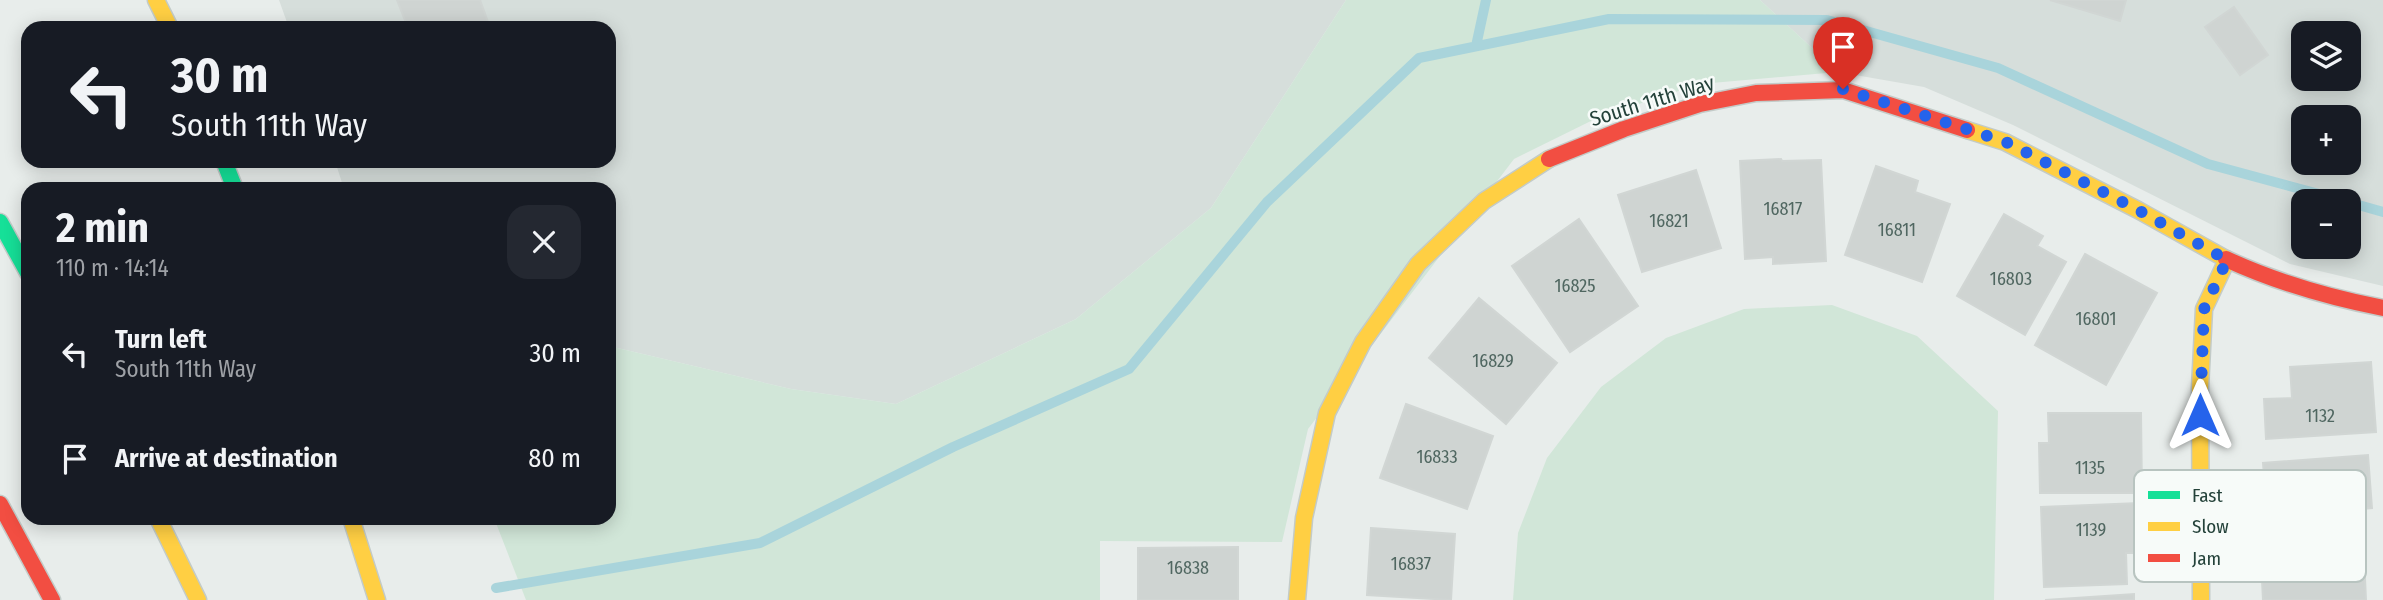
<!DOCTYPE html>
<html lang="en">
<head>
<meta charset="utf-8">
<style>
  :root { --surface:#171b24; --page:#242831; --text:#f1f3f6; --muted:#9ea1a6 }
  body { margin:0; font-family:"Fira Sans Condensed",sans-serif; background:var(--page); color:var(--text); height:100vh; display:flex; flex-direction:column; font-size:26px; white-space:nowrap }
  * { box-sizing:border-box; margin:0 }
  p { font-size:23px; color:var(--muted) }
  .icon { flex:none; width:38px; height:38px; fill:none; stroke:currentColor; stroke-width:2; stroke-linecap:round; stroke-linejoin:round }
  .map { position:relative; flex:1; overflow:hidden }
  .panel { position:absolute; left:21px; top:182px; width:595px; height:343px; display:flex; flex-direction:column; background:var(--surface); border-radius:21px; box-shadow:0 4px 18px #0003 }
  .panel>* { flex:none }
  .banner { position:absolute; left:21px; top:21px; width:595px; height:147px; border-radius:21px; box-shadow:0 4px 18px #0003; background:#171b24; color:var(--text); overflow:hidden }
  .fabs { position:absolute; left:2291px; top:21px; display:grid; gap:14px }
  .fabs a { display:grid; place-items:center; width:70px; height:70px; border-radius:14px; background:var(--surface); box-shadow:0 4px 18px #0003; font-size:35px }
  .pin { position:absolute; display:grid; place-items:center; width:60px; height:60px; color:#fff; margin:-72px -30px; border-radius:50% 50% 50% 0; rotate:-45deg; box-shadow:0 0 7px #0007 }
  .pin .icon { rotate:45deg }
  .me { position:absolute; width:77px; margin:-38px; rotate:0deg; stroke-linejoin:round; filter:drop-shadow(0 0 5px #0008) }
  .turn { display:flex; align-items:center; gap:24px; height:147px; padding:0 35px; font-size:32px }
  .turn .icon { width:91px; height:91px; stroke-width:2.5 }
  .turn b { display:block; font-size:49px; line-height:60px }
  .round { display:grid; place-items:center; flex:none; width:74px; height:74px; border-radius:21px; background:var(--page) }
  .head { display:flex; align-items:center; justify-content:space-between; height:119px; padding:0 35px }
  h1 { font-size:42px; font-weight:700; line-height:52px }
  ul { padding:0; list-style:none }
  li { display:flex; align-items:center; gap:21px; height:105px; padding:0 35px }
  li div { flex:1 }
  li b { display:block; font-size:26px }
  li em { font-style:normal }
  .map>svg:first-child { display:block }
  .built { fill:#d6dedb; fill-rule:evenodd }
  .green { fill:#d1e6d8 }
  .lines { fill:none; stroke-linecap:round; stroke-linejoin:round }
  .stream { stroke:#a9d4db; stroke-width:10 }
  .building { fill:#cfd4d2; stroke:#d1d6d4; stroke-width:2 }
  .fast-casing { stroke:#c3cbc8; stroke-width:19 }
  .slow-casing { stroke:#c3cbc8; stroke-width:19 }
  .jam-casing { stroke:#c3cbc8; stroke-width:19 }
  .fast { stroke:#16e098; stroke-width:16 }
  .slow { stroke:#ffcf43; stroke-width:16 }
  .jam { stroke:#f24e42; stroke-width:16 }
  .route { stroke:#2563eb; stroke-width:12; stroke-dasharray:0 21.6 }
  .labels { text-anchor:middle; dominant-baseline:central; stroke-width:5; stroke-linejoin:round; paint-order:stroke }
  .number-label { font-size:18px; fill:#506761 }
  .street-label { font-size:21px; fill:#24423a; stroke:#f7fbf9 }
  .key { fill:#f7fbf9; stroke:#b8c4c0; stroke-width:2 }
  .key-label { font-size:19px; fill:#24423a }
</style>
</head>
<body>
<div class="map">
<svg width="2383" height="600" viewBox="0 0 2383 600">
  <rect width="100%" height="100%" fill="#e8edeb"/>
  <path class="built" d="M279,0h1067l-135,208 -135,111 -180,85 -105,-15 -182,-43v-157h-265l-9,-28h274v-133h-320z
    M1760,0h623v286l-93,-22 -277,-139 -89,-38 -86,-15zM2303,33h45v46h-45zM2303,117h45v46h-45zM2303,201h45v46h-45z"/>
  <path class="green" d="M1346,0h414l78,72 -138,12 -101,33 -85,42 -206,270 -26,113 -182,-1v59h-574l-32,-82h115v-172l182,43 105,15 180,-85 135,-111z
    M1832,305l85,31 81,75 -4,189h-481l5,-67 29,-75 54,-71 65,-49 78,-29z"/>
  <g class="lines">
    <path class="stream" d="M1476,46l10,-46
      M2348,202l35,10
      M496,588l264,-45 193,-96 176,-78 138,-167 152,-144 190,-39 218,1 171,48 210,96 137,37"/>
  </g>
  <path class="building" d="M397,0h83l8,22 -16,6h-64z
    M2050,0h76l-6,21z
    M2234,7l34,48 -28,20 -35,-48z
    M1781,159l1,2 39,-1 5,101 -53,3v-7l-28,2 -5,-98z
    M1876,166l42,15 -3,11 35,12 -28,78 -77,-27z
    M1696,170l25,78 -79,24 -24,-77z
    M2004,214l39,22 -6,10 29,16 -41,73 -68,-39z
    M1579,219l59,87 -68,46 -58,-86z
    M2085,254l72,39 -51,92 -71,-40z
    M1479,298l78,65 -51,61 -77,-66z
    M2371,362l5,70 -110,7 -2,-40 28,-1 -2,-31z
    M1406,404l87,32 -26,73 -87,-31z
    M2048,413h93l1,80h-102l-1,-50h10z
    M2368,455l4,53 -11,1 2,27 -94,7 -6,-80z
    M2139,503l2,50h-15l1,31 -83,3 -3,-80z
    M1371,528l84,6 -4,66 -84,-5z
    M1238,547v53h-100v-52z
    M2364,557l2,43h-103l-2,-39z
    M2134,594v6h-89z"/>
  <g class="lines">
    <g class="fast-casing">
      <path id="fast" d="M224,161l11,28
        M0,222l28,51"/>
    </g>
    <g class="slow-casing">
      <path id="slow" d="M156,0l14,28
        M1967,130l38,12 133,68 88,49
        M158,518l40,82
        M351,518l26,82
        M1297,600l7,-82 23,-105 36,-71 55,-78 66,-63 65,-42
        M2201,600l-1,-212 4,-79 23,-49"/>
    </g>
    <g class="jam-casing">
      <path id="jam" d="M1549,159l75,-30 76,-25 56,-11 87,-3 124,40
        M2226,259c52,24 101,38 157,49
        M0,504l52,96"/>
    </g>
    <use href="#fast" class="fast"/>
    <use href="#slow" class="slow"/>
    <use href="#jam" class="jam"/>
  </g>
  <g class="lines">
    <path class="route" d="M1843,89l163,53 132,68 89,50 -23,49 -4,106"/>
  </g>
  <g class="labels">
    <g class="number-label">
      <text x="1783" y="209">16817</text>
      <text x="1669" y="221">16821</text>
      <text x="1897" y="230">16811</text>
      <text x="2011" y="279">16803</text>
      <text x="1575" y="286">16825</text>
      <text x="2096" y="319">16801</text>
      <text x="1493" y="361">16829</text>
      <text x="2320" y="416">1132</text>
      <text x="1437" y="457">16833</text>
      <text x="2090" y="468">1135</text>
      <text x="2091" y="530">1139</text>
      <text x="1411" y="564">16837</text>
      <text x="1188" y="568">16838</text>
    </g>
    <g class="street-label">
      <text transform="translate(1652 101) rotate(-17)">South 11th Way</text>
    </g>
  </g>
  <rect x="2134" y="470" width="232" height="112" rx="10" class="key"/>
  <rect x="2148" y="491" width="32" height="8" fill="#16e098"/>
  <rect x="2148" y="522" width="32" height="9" fill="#ffcf43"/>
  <rect x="2148" y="554" width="32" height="8" fill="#f24e42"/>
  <g class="key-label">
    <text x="2192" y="502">Fast</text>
    <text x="2192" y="533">Slow</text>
    <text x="2192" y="565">Jam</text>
  </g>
</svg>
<div class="fabs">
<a><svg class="icon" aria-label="layers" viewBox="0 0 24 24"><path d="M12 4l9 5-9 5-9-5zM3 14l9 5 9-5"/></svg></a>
<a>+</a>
<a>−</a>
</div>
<div class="pin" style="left:1843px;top:89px;background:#d93025"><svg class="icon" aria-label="arrive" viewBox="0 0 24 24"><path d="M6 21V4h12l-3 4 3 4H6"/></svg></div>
<svg class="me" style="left:2200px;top:415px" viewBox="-20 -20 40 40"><path d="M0-17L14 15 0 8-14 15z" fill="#2563eb" stroke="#fff" stroke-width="4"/></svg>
<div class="banner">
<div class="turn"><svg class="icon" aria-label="left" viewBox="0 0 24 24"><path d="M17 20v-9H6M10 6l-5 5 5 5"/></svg><div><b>30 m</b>South 11th Way</div></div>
</div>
<section class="panel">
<div class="head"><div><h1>2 min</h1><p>110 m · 14:14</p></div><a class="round"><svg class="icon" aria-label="close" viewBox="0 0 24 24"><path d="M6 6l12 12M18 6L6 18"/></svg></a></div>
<ul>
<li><svg class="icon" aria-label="left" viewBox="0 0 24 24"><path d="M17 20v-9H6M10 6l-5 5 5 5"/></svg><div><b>Turn left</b><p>South 11th Way</p></div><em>30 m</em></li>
<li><svg class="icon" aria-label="arrive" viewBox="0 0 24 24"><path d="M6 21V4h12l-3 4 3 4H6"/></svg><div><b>Arrive at destination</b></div><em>80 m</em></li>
</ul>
</section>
</div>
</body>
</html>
